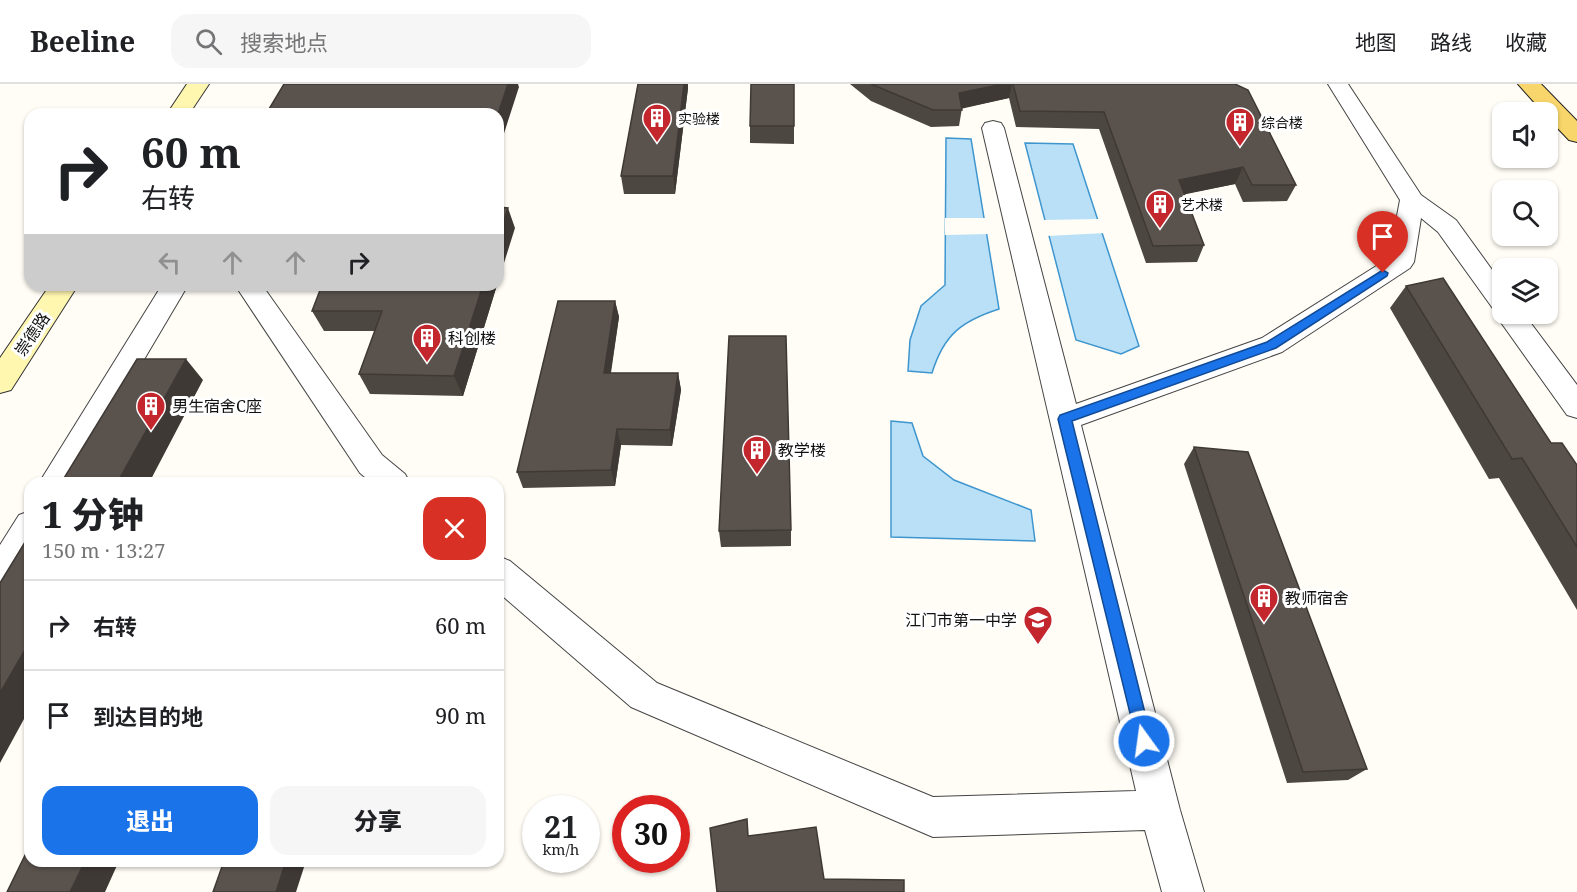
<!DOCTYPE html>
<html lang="zh">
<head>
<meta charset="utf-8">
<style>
  :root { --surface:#fff; --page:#f6f6f6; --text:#202124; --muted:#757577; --line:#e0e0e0; --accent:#1a73e8 }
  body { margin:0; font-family:"Noto Serif","Noto Sans SC",serif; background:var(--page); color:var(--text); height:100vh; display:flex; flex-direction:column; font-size:22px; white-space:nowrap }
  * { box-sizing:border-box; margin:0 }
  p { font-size:20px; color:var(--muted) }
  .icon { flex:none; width:33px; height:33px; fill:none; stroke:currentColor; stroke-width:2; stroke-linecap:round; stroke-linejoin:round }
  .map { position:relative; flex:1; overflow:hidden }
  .side { position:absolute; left:24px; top:393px; width:480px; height:390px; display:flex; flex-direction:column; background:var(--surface); border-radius:18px; box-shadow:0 2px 4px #0004 }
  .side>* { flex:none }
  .guide { position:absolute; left:24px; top:24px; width:480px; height:183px; border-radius:18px; box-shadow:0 2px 4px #0004; background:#fff; color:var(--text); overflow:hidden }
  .fabs { position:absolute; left:1492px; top:18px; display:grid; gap:12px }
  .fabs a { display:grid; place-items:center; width:66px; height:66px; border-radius:12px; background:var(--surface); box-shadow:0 2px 4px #0004; font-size:30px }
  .speed { position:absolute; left:522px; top:711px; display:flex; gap:12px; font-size:30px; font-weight:700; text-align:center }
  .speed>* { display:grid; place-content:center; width:78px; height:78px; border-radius:50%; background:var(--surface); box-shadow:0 2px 4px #0004; line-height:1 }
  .speed small { font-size:15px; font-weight:400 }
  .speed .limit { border:9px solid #d22; background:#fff; color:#111 }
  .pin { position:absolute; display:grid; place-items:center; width:51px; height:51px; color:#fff; margin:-62px -26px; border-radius:50% 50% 50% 0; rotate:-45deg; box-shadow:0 0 6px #0007 }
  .pin .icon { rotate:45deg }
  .me { position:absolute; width:66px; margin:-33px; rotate:346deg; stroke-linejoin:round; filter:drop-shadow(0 0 4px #0008) }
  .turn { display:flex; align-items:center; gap:21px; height:126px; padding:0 18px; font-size:27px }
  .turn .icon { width:78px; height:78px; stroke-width:2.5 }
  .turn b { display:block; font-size:42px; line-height:51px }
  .lanes { display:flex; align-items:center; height:57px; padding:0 18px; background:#0003; justify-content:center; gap:30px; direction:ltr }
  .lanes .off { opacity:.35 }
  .round { display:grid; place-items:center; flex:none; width:63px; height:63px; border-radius:18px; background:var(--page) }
  .overview { display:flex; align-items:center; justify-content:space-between; height:102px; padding:0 18px }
  h1 { font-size:36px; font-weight:800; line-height:45px }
  .action { display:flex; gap:12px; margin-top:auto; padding:12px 18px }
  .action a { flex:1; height:69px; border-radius:18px; background:var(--accent); color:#fff; font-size:24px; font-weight:800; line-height:69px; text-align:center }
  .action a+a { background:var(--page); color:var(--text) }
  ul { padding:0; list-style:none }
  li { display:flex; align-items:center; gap:18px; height:90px; padding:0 18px; border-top:2px solid var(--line) }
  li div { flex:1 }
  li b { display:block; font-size:22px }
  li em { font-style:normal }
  header { display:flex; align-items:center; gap:36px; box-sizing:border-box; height:84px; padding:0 30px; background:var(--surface); border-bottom:2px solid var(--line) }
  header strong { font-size:28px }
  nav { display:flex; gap:33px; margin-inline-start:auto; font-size:21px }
  .search { width:420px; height:54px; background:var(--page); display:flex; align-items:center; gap:15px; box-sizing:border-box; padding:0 21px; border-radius:18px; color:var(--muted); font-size:22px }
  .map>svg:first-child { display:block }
  .water { fill:#b9e0f7; stroke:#3f96cf; stroke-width:1.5 }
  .pier { fill:#fffdf5 }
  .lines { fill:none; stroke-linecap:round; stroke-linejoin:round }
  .street-casing { stroke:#444; stroke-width:2 }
  .secondary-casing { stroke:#333; stroke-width:2 }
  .primary-casing { stroke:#222; stroke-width:2 }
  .street { fill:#fff; fill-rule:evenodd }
  .secondary { fill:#fff6b0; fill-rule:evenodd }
  .primary { fill:#f9d66b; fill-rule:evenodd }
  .wall { fill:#4d4742 }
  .shaded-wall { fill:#3f3936 }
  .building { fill:#5a524d; stroke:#3f3936; stroke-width:1.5 }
  .route { fill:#1a73e8; stroke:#114b97; stroke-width:1.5 }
  .labels { text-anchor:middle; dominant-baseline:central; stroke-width:6; stroke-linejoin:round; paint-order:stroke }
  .far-poi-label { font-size:14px; fill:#111; stroke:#fff; text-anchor:start }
  .street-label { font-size:16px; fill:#111; stroke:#fff }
  .poi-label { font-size:16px; fill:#111; stroke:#fff; text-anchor:start }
</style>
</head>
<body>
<header>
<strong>Beeline</strong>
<div class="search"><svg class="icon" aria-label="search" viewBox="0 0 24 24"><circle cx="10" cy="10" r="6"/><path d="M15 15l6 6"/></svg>搜索地点</div>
<nav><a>地图</a><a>路线</a><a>收藏</a></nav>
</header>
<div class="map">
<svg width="1577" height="808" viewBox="0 0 1577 808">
  <rect width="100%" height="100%" fill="#fffdf5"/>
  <path class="water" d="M946,54l25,1 28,170c-37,12 -55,25 -67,64l-24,-2 2,-31 11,-34 24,-21z
    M1025,59l48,1 66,202 -18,8 -45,-14z
    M891,337l21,2 11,33 31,24 77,30 4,31 -144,-4z"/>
  <path class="pier" d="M945,134h42l3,16 -45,1z
    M1101,135l5,14 -60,3 -4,-16z"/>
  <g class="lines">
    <g class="street-casing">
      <path id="street" d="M1328,0h20l73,111 35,25 47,65v29h21l53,71v33l-10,-3 -67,-94 -3,-7 1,-2 -4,-2 -56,-78 -17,-14 -7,44 -4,6 -128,84 -201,73 99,385 24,82h-42l-17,-62 -212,7 -14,-6 -288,-124 -133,-115v-36l12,5 147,122 276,114 203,-6 -154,-663 3,-5 8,-2 8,2 3,5 72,276 186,-66 127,-80 11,-58z
        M162,201h26l-117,198h-32z
        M235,201h27l120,170 23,19 5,9h-38l-12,-10z
        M30,427v43l-18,30 -12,5v-44l19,-30z"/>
    </g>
    <g class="secondary-casing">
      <path id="secondary" d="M187,0h22l-20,30h-22z
        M50,201h28l-67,105 -11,3v-35z"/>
    </g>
    <g class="primary-casing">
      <path id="primary" d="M1518,0h23l36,37v21l-8,-2 -21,-22v-6h-5z"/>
    </g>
    <use href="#street" class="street"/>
    <use href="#secondary" class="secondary"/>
    <use href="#primary" class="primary"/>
  </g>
  <path class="wall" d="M638,0h50v4l-13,106h-51l-3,-18z
    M794,0v60l-44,-1v-17z
    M850,0h385l61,101 -9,16 -44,1 -8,-18 -51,10 20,51 -7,17 -51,1 -47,-134 -83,-2 -7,-29 -47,10 -3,18 -28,1 -60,-26z
    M497,201l-34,111 -93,-2 -11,-20 16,-43h-51l-12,-20z
    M1406,202l145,157 26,22v145l-78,-132 -10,1 -99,-171z
    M615,217l4,16 -8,56h67l3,17 -9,56 -51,-1 -6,41 -92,2 -6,-16z
    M1194,363l173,322 -19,11 -61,3 -103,-319z
    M791,446v16l-70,1 -2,-16z"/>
  <path class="shaded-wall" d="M508,0h10l1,3 -21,65v-38z
    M684,0h4v4l-13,106 -2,-18z
    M1003,0h9l-3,14 -53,12 3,-17z
    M1243,83l-8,17 -63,13 7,-17z
    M498,90l5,17 -5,17z
    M508,124l7,20 -17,54v-43z
    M483,201h14l-34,111 -9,-20z
    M615,217l4,16 -11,72 -4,-16z
    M186,275l17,21 -54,103h-32z
    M678,289l3,17 -9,56 -2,-16z
    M617,345l4,16 -6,41 -4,-16z
    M30,557v67l-30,55v-70z
    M85,777h34l-14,31h-35z
    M286,777h20l-10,31h-20z"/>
  <path class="building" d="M284,0h224l-10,30h-232z
    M638,0h46l-11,92h-52z
    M751,0h43v42h-44z
    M871,0h132l-44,9 3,17h-29z
    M1013,0h222l13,6 48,95h-44l-9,-18 -64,13 25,65 -51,1 -49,-134 -84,-1z
    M498,123l10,1 -10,31z
    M1443,194l108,165h11l15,22v82l-55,-89 -10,1 -106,-173z
    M322,201h161l-29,91 -95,-2 23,-63h-70z
    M558,217h57l-11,72h74l-8,57 -53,-1 -6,41 -94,2z
    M729,252h57l5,194 -72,1z
    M137,275h49l-69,124h-56z
    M1194,363l54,5 119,317 -64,3z
    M30,450v107l-30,52v-110z
    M747,735l1,17 68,-9 8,52 80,1v12h-187l-7,-64z
    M30,761v16h55l-15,31h-63z
    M224,777h62l-10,31h-63z"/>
  <path class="route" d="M1383,186l5,3 -1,3 -111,72 -204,73 80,320 -3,5 -5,3 -6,-3 -80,-327 2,-4 207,-73z"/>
  <defs>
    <g id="building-pin" transform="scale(1.5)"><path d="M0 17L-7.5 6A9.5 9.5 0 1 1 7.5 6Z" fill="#c4262e" stroke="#fff"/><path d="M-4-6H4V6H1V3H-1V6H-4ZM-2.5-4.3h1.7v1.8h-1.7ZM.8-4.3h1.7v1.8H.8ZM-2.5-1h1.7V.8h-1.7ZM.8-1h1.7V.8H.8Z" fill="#fff"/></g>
    <g id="school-pin" transform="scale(1.5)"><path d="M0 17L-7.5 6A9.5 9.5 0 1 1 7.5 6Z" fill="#c4262e" stroke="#fff"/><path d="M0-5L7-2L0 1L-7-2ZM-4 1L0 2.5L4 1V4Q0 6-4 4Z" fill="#fff"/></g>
  </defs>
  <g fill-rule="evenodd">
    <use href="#building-pin" x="657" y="34"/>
    <use href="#building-pin" x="1240" y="38"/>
    <use href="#building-pin" x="1160" y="120"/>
    <use href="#building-pin" x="427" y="254"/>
    <use href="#building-pin" x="151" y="322"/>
    <use href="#building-pin" x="757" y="366"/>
    <use href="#building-pin" x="1264" y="514"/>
    <use href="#school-pin" x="1038" y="536"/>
  </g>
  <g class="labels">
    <g class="far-poi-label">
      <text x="678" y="34">实验楼</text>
      <text x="1261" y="38">综合楼</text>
      <text x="1181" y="120">艺术楼</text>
    </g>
    <g class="street-label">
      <text transform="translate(32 250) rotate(-56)">崇德路</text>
    </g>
    <g class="poi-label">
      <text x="448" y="254">科创楼</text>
      <text x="172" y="322">男生宿舍C座</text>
      <text x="778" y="366">教学楼</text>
      <text x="1285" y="514">教师宿舍</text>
      <text x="1017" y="536" text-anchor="end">江门市第一中学</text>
    </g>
  </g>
</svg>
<div class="fabs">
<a><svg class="icon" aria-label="sound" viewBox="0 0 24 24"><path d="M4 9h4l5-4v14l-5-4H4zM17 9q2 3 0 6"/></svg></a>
<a><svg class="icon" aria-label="search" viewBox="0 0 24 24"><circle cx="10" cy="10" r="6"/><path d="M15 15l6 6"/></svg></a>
<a><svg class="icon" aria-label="layers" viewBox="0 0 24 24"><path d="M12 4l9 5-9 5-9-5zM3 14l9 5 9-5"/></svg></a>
</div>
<div class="speed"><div>21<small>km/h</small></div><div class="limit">30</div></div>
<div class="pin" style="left:1383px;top:189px;background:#d93025"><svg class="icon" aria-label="arrive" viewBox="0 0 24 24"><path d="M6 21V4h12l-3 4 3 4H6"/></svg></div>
<svg class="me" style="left:1144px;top:657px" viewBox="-20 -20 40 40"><circle r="17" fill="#1a73e8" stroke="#fff" stroke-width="3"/><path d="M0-11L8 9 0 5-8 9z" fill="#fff"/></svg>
<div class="guide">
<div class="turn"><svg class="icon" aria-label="right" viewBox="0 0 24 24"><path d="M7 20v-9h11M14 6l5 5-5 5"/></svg><div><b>60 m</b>右转</div></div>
<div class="lanes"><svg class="icon off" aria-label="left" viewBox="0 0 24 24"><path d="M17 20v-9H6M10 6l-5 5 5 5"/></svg><svg class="icon off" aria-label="ahead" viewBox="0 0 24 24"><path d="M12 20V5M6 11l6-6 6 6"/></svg><svg class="icon off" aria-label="ahead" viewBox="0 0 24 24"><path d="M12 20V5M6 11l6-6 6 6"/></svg><svg class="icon" aria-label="right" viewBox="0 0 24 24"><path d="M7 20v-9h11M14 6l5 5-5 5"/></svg></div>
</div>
<section class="side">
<div class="overview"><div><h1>1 分钟</h1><p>150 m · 13:27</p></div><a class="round" style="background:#d93025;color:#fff"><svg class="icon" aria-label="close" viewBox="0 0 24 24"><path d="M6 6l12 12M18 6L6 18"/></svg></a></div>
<ul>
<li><svg class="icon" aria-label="right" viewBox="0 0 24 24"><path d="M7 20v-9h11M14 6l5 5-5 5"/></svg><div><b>右转</b></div><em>60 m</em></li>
<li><svg class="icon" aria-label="arrive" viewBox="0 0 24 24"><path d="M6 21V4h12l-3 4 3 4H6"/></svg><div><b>到达目的地</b></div><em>90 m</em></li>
</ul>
<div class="action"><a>退出</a><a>分享</a></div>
</section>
</div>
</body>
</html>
